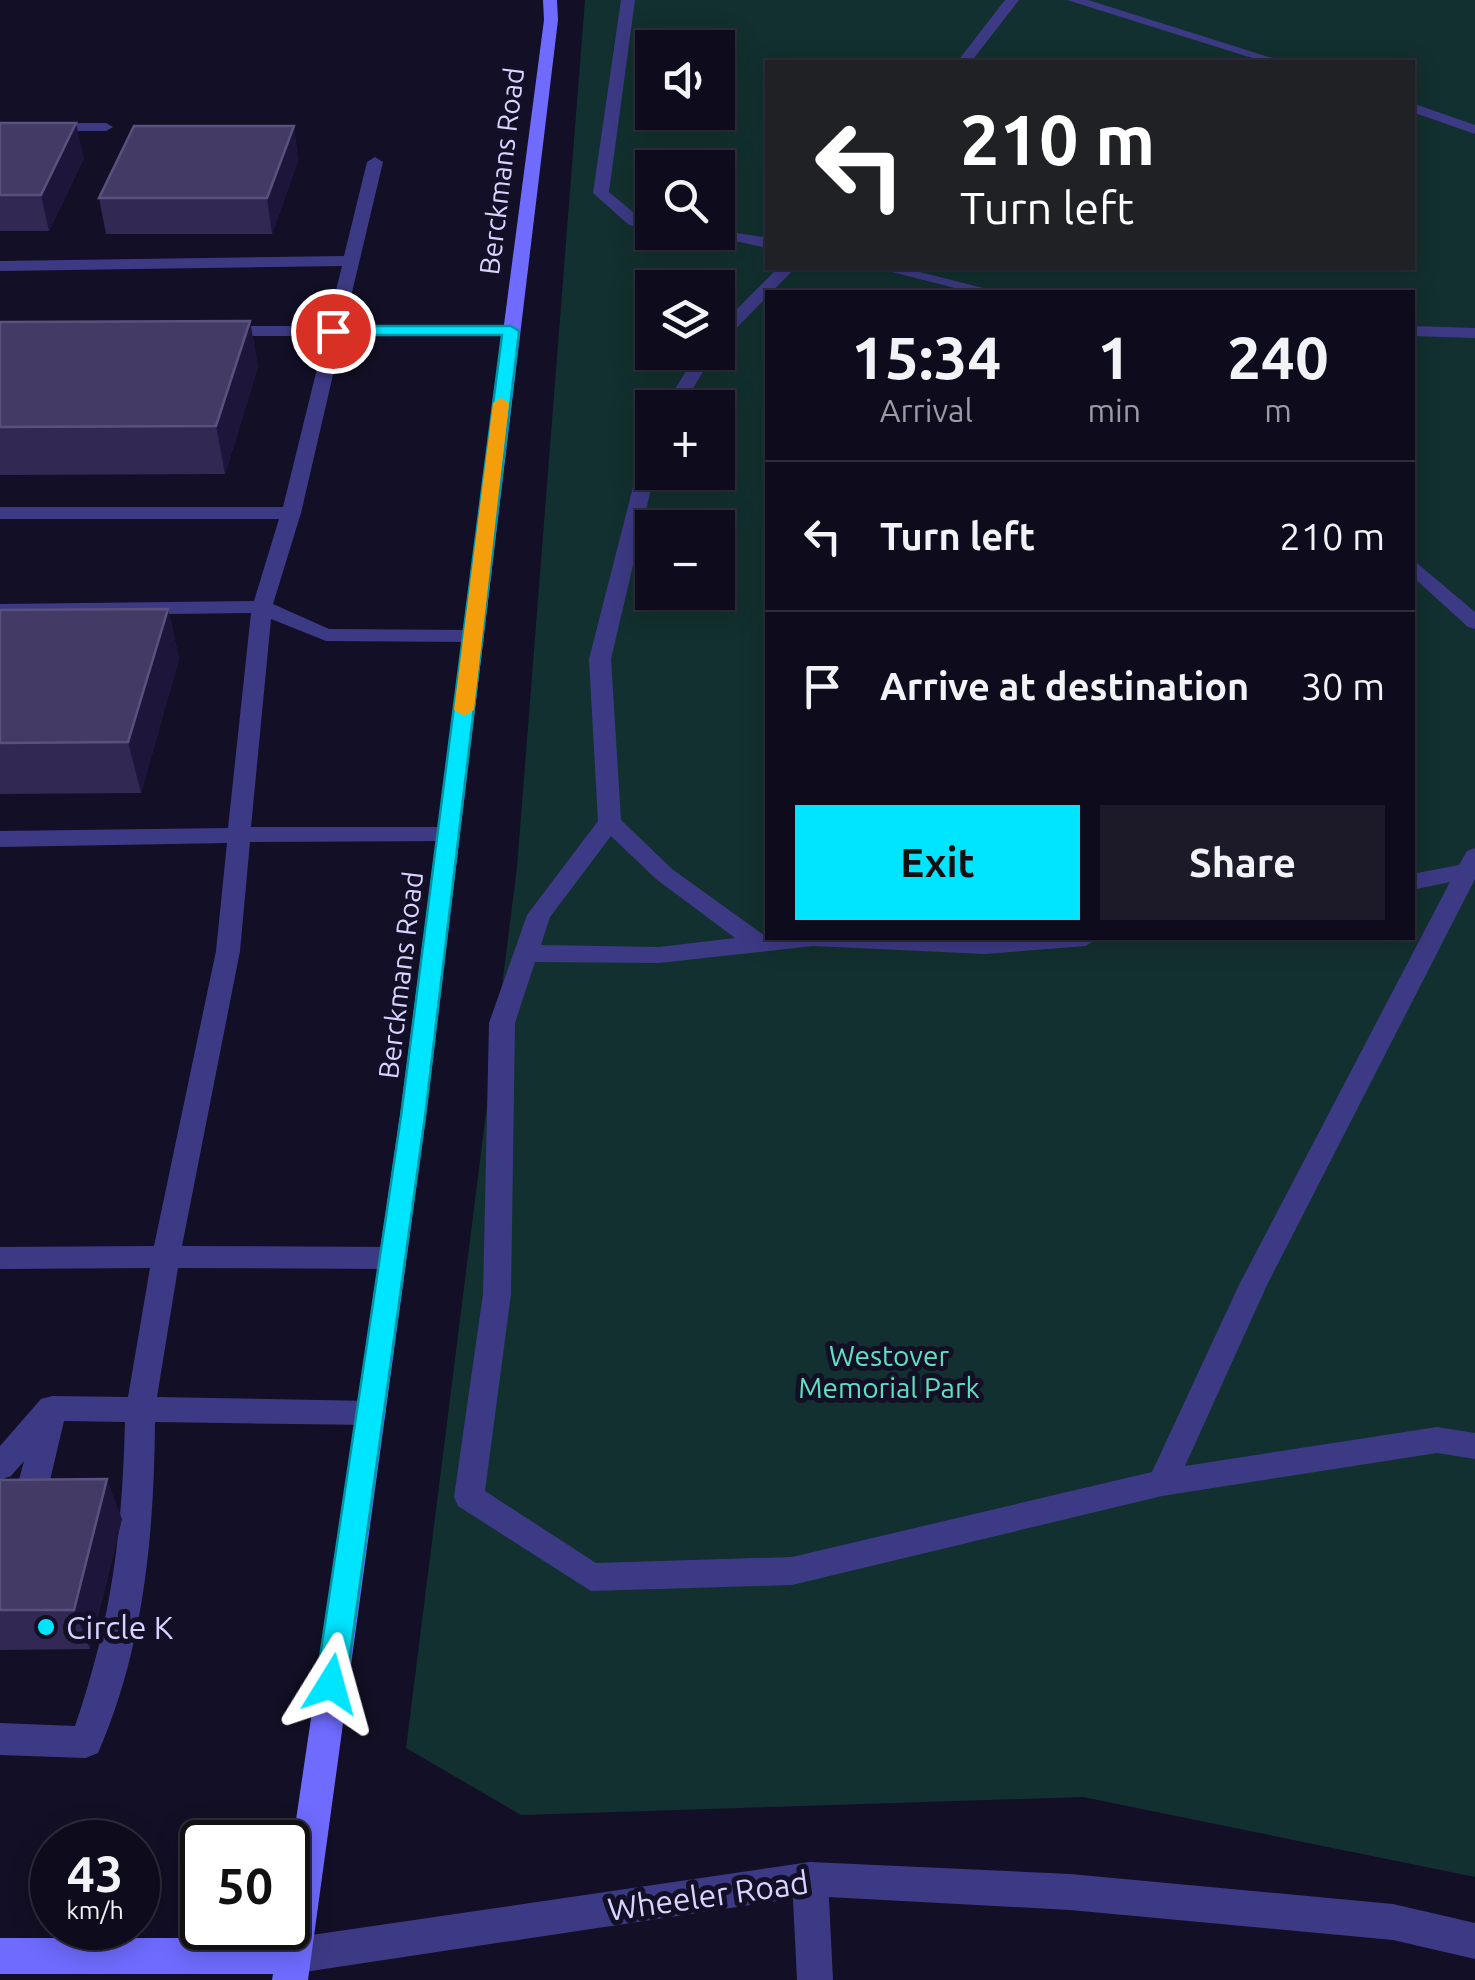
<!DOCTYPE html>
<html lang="en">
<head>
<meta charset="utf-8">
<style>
  :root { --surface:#0e0b1c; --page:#1c1929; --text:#f1f3f6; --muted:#9b9ba3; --line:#2e2b3b; --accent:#00e5ff }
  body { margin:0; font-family:Ubuntu,sans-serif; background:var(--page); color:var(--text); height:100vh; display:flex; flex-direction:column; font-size:38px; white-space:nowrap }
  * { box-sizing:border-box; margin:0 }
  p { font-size:32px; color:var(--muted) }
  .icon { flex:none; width:55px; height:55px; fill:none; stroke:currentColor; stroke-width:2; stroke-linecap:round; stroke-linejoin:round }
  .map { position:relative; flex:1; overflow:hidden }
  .details { position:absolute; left:765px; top:290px; width:650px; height:650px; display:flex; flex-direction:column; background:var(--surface); border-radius:0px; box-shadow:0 5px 25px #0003,0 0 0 2px var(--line) }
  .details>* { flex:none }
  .top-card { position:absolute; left:765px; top:60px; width:650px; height:210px; border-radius:0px; box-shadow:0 5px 25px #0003,0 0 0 2px var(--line); background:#202124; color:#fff; overflow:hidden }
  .buttons { position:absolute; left:635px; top:30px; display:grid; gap:20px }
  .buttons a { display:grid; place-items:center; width:100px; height:100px; border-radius:0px; background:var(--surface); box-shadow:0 5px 25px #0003,0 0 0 2px var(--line); font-size:50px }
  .speed { position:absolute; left:30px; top:1820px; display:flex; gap:20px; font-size:50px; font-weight:700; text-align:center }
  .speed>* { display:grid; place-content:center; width:130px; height:130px; border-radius:50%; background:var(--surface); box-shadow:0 5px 25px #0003,0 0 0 2px var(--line); line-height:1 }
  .speed small { font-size:25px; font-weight:400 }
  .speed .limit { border:5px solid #111; border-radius:15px; background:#fff; color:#111 }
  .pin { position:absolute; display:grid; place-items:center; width:85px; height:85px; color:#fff; margin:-42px; border:5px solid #fff; border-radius:50%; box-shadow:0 2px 10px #0007 }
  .me { position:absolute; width:110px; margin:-55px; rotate:8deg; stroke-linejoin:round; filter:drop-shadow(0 0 8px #0008) }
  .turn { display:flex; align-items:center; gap:35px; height:210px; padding:0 30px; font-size:45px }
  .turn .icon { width:130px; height:130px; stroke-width:2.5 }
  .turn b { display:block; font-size:70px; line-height:85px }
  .eta { display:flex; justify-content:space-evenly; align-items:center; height:170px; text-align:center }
  .eta b { font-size:60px; font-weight:700; line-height:70px }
  .button { display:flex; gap:20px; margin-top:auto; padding:20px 30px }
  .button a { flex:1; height:115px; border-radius:0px; background:var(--accent); color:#111; font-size:40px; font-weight:700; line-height:115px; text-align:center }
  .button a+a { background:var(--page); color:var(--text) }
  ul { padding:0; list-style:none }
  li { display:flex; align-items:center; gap:30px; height:150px; padding:0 30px; border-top:2px solid var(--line) }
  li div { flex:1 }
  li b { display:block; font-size:38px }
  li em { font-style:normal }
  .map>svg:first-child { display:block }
  .green { fill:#12302f; fill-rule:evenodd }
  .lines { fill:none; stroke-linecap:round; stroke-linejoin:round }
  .lane { fill:#3d3a85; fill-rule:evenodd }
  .street { fill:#3d3a85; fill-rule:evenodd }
  .secondary { fill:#6f6bff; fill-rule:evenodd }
  .wall { fill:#312854 }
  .shaded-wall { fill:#1d163a }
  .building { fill:#433a66; stroke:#5a527e; stroke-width:2.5 }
  .route { fill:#00e5ff; stroke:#0095a6; stroke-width:2.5 }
  .slow { fill:#f59e0b }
  .poi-dot { fill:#00e5ff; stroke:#130f26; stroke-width:4 }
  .labels { text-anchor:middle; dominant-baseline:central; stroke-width:10; stroke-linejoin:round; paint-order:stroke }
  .street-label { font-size:28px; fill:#d9d4ff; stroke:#130f26 }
  .park-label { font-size:28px; fill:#5fe0c0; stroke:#130f26 }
  .near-poi-label { font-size:32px; fill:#d9d4ff; stroke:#130f26; text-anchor:start }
  .near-street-label { font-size:32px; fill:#d9d4ff; stroke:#130f26 }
</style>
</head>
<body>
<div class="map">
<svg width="1475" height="1980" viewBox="0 0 1475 1980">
  <rect width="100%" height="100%" fill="#130f26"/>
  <path class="green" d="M585,0h890v1877l-392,-80 -562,18 -115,-67 111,-881zM652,48h66v64h-66zM768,62h644v206h-644zM652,168h66v64h-66zM652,288h66v64h-66zM768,292h644v646h-644zM652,408h66v64h-66zM652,528h66v64h-66z"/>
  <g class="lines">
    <path class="lane" d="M621,0h14l-26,192 31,26 12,2v10l-23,-5 -36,-32z
      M1005,0h14l-48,62h-14z
      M1067,0h21l197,62h-20z
      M1412,103l63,22v9l-63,-22z
      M0,123h106l7,4 -7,4h-106z
      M375,157l8,5 -39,164h167l9,5 -9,5h-169l-41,177 -28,91 56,25 144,1 10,6 -10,6 -147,-1 -55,-22 -20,208h197l12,7 -12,7 -198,1 -10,109 -58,295 211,1 10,3 4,8 -4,8 -10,3 -215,-1 -21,129 214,4 11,3 4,9 -4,9 -11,3 -216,-3c-1,113 -11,226 -57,331l-12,5 -86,-3v-32l75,3c37,-108 47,-191 50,-304l-61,-1 -21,89 -5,9 -11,4 -11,-4 -5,-9 13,-49 -13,15 -11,4v-34l41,-47 11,-3 76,1 22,-129 -150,1v-22l154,-1 62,-295 11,-108 -227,4v-16l228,-3 23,-215 -251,3v-12l254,-3 25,-82h-279v-12h283l42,-171h-104l-9,-5 9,-5h106l15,-60 -342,5v-10l344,-5 23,-94z
      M718,230l50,8v10l-75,-16z
      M778,268h17l-71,73 -6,1v-14z
      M876,268h28l95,24h-28z
      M1412,326l63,2v10l-63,-2z
      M698,352h17l-34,56h-18z
      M652,442l3,30 -44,187 10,161 51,49 96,69h330l-12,8 -101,8 -172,-8 -154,17 -124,-1 -20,61 -4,271 -26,197 111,72 196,-6 360,-85 87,-187 211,-403 -38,8v-16l47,-9 8,-14 8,-3v31l-208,406 -82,181 252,-39 38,6v26l-38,-6 -275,43 -370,89 -201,6 -133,-85 -4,-9 29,-203 6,-271 38,-108 71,-94 -9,-162 54,-211zM611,836l45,43 79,59 -76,9 -118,-2 9,-28z
      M1412,559l63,53v17l-7,-2 -56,-51z
      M810,1862l13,5 5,12 5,101h-36l-5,-101 5,-12z"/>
    <path class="street" d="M810,1862l260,12 323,30 82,19v36l-82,-19 -323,-30 -260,-14 -519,78 -13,-5 -5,-13 5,-13 13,-5z"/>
    <path class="secondary" d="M543,0h14l1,20 -132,1096 -118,864h-36l1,-6h-273v-36h278l2,-10h8v-54l112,-758 144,-1096z"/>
  </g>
  <path class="wall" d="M0,123l84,35 -35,73h-49z
    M294,126l4,35 -26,73h-166l-7,-36z
    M250,321l8,46 -33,107 -225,1v-153z
    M168,609l11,50 -38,134 -141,1v-184z
    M0,1480l122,39 -32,130 -90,1z"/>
  <path class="shaded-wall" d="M76,123l8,35 -35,73 -8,-36z
    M294,126l4,35 -26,73 -5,-36z
    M250,321l8,46 -33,107 -9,-48z
    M168,609l11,50 -38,134 -13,-51z
    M107,1479l15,40 -32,130 -16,-39z"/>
  <path class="building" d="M0,123h76l-35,72h-41z
    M134,126h160l-27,72h-168z
    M250,321l-34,105 -216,1v-105z
    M168,609l-40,133 -128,1v-133z
    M107,1479l-33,131h-74v-130z"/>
  <path class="route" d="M511,326l8,5 -94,785 -79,568 -5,10 -10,4 -11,-4 -4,-10 85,-568 101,-781h-169l-8,-4 8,-5z"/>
  <path class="slow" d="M501,398l8,5 -35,307 -10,6 -10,-6 39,-307z"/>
  <circle class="poi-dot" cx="46" cy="1627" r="10"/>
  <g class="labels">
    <g class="street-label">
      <text transform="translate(501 171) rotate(-83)">Berckmans Road</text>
      <text transform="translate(400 975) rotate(-83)">Berckmans Road</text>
    </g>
    <g class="park-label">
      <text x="889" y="1355">Westover<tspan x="889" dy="32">Memorial Park</tspan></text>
    </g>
    <g class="near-poi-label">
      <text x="66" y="1627">Circle K</text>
    </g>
    <g class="near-street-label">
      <text transform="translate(708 1895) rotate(-8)">Wheeler Road</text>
    </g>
  </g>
</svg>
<div class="buttons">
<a><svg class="icon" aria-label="sound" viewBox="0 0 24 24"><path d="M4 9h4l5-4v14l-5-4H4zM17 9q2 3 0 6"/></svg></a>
<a><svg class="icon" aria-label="search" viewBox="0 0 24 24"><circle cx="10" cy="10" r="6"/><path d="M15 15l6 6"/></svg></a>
<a><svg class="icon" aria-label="layers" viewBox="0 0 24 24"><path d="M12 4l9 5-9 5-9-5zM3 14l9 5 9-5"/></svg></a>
<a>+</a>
<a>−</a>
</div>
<div class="speed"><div>43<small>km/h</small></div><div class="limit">50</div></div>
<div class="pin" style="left:333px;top:331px;background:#d93025"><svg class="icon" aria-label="arrive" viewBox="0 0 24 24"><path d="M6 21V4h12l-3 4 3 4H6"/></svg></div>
<svg class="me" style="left:331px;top:1684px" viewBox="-20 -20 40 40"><path d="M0-17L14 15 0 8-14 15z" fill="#00e5ff" stroke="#fff" stroke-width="4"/></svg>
<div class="top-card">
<div class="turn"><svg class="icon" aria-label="left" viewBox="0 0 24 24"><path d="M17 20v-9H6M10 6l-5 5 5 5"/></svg><div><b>210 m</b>Turn left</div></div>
</div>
<section class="details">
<div class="eta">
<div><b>15:34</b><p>Arrival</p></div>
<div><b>1</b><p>min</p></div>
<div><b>240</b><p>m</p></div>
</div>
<ul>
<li><svg class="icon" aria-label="left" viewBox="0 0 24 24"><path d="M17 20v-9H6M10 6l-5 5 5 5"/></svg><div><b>Turn left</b></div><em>210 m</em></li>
<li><svg class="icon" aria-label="arrive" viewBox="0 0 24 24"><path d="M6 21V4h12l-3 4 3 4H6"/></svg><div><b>Arrive at destination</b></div><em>30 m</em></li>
</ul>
<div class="button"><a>Exit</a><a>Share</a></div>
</section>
</div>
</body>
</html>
